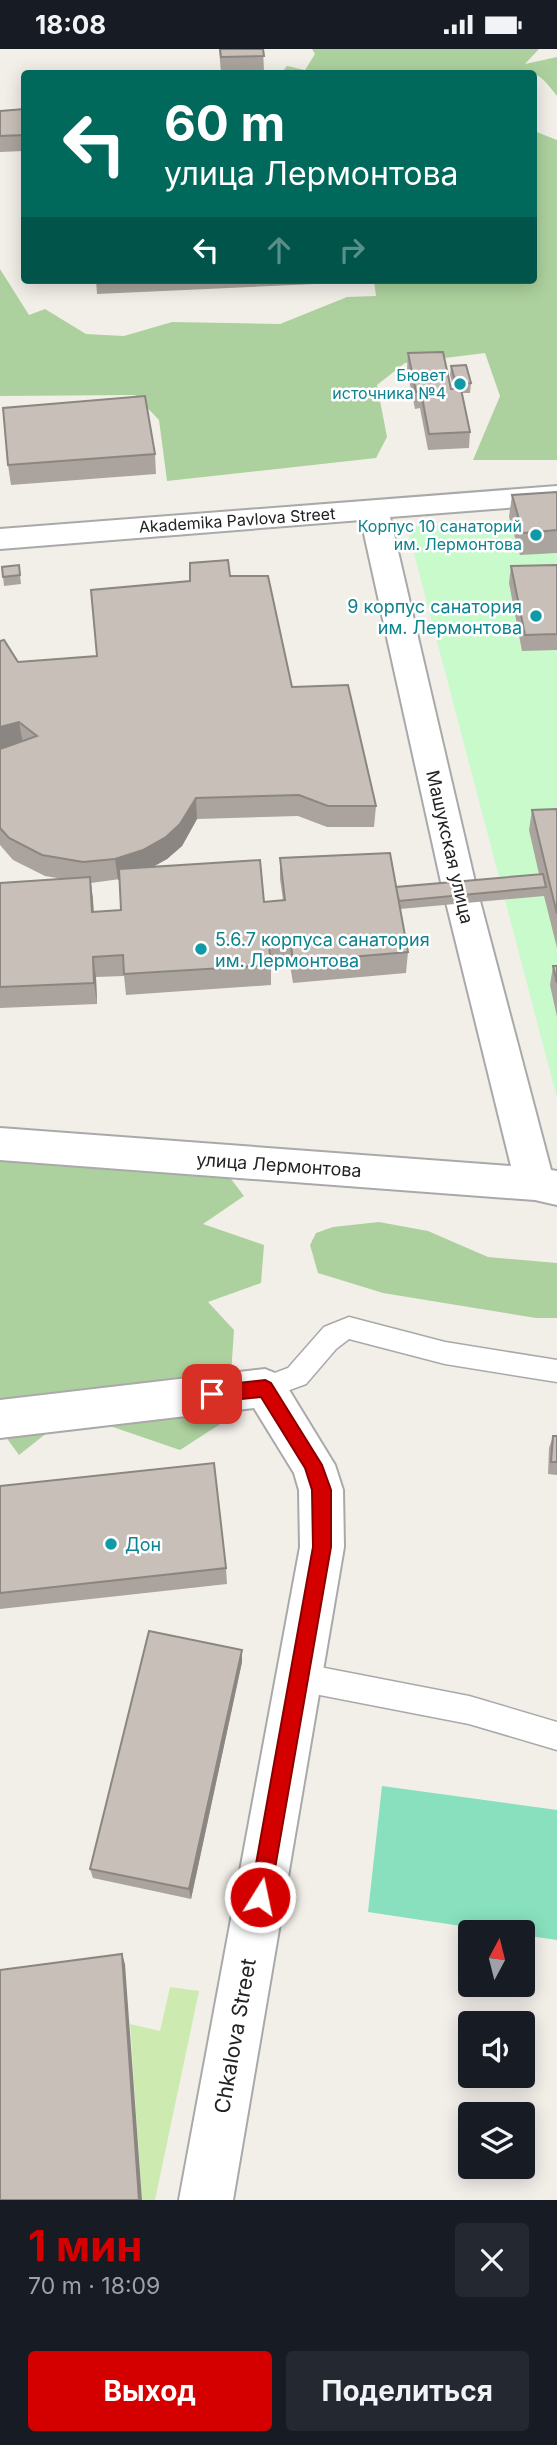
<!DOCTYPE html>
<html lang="ru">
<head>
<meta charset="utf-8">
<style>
  :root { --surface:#171b24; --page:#242831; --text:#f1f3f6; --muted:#9ea1a6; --accent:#d40000 }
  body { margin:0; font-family:Inter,sans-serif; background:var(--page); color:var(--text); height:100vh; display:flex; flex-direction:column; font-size:26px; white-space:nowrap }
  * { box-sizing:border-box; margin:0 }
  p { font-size:23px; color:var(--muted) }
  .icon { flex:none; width:38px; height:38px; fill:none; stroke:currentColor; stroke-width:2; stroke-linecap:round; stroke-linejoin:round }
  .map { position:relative; height:2151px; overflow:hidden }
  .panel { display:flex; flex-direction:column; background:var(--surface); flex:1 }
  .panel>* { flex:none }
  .guide { position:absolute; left:21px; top:21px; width:516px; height:214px; border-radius:7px; box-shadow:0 4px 18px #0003; background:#00695c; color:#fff; overflow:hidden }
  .needle { width:46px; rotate:7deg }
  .tools { position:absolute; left:458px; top:1871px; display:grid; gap:14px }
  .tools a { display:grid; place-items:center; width:77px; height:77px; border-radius:7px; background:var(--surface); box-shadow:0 4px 18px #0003; font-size:35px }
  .pin { position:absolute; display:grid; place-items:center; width:60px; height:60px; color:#fff; margin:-30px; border-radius:14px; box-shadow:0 4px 10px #0006 }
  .me { position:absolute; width:77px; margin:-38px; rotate:10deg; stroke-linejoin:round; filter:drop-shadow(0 0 5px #0008) }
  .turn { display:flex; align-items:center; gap:24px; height:147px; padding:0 28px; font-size:32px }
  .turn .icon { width:91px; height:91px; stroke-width:2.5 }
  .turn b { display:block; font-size:49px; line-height:60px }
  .lanes { display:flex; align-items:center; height:66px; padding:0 28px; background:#0003; justify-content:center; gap:35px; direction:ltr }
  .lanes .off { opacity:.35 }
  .round { display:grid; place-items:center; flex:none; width:74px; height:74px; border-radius:7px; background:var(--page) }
  .summary { display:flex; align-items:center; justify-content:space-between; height:119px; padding:0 28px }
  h1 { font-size:42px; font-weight:700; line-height:52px; color:var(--accent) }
  .cta { display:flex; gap:14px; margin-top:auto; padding:14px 28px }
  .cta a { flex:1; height:80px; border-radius:7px; background:var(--accent); color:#fff; font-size:28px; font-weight:700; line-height:80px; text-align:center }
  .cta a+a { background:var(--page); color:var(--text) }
  .status { display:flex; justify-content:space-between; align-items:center; height:49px; padding:0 35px; background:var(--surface); direction:ltr }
  .status svg { height:19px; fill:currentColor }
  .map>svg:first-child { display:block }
  .grass { fill:#cdebb0 }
  .forest { fill:#add19e }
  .park { fill:#c8facc }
  .pitch { fill:#88e0be }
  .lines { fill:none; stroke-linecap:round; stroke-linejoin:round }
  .service-casing { stroke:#a9a9a9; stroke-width:3 }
  .minor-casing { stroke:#a9a9a9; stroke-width:4 }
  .service { fill:#fff; fill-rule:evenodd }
  .minor { fill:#fff; fill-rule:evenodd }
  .wall { fill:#aba49e; fill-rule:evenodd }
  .shaded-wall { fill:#8b8681 }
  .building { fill:#c7bfb8; stroke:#8b8681; stroke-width:2 }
  .route { fill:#d40000; stroke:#8a0000; stroke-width:2 }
  .culture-dot { fill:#0f9aa8; stroke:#fff; stroke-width:2.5 }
  .labels { text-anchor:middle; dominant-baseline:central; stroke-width:5; stroke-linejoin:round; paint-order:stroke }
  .far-culture-label { font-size:16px; fill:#0d838f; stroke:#fff; text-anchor:end }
  .far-street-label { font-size:16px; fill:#222; stroke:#fff }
  .culture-label { font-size:18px; fill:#0d838f; stroke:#fff; text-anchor:start }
  .street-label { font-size:18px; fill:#222; stroke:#fff }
  .near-street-label { font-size:21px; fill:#222; stroke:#fff }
</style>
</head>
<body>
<div class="status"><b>18:08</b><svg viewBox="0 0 49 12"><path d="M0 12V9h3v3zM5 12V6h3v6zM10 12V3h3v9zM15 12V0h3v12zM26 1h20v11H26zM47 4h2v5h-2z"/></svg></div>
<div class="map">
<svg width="557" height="2151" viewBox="0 0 557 2151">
  <rect width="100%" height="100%" fill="#f2efe9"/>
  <path class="grass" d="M170,1938l29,4 -44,209h-13l-12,-176 30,7z"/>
  <path class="forest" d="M312,0h227l-14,15 32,-7v39c-14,-18 -21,-28 -45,-23h-231l6,-7 18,4 10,-16z
    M534,82l23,9v320h-84l27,-64 -15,-43 -80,10 -28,22 10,52 -11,21 -209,23 -8,-61 -24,-25 -135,1v-127l29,46 16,-6 41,25 38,2 48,-14 108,2 67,-27 29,-1 -2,-16h160z
    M0,1101l228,25 16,21 -41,28 61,21 -3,38 -53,19 26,28 -6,89 -48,31 -108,-37 -53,42 -19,-26z
    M379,1173l49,9 60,26 69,6v55h-21l-153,-25 -65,-20 -8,-28 6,-12 17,-6z"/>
  <path class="park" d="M557,468v581l-150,-571z"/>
  <path class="pitch" d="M382,1737l175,24v130l-34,-5v-3h-22l-133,-20z"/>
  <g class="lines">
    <g class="service-casing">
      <path id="service" d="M349,1268l96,25 112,18v22l-112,-18 -96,-25 -13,10 -30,35 -41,15 -9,-3 -4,-8 4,-8 32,-12 36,-41z
        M299,1614l170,33 88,26v28l-88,-26 -170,-33 -10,-4 -4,-10 4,-10z"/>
    </g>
    <g class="minor-casing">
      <path id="minor" d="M557,437v18l-167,13 85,365 76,288 6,1v34l-22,-5 -535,-40v-32l511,38 -70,-284 -80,-362 -361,29v-20z
        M265,1320l15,6 55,90 8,25 1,57 -111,653h-54l121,-653 -1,-57 -5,-17 -40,-65 -254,30v-38z"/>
    </g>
    <use href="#service" class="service"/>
    <use href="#minor" class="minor"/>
  </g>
  <path class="wall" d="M219,0h44l1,22 -43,2z
    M24,60v42l-24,1v-41z
    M96,231h219v4l-218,10z
    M408,304l43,36h3l-4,-14 1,-9 20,17 -1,10h-8l8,39 -1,16 -41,2 -8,-42 -5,1 -8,-39z
    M155,405l1,20 -145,11 -3,-20z
    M557,443v61l-37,2 -11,-38 3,-22z
    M19,516l2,19 -17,2 -2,-19z
    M557,516v85l-35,1 -13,-68 2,-17z
    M230,527l62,111 84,119 -2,21h-47l-29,-11 -101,3 -15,27 -15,13 -14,8 111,35 19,-2 -3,-21v-21l116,29 143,-13 -10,-44 3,-20 25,-1v139l-13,-52 -144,13 8,43 -2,21 -113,10 -3,-18 -19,1v19l-145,10 -2,-19 -28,1 1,27 -97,4v-125l63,-4 -18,-3 -32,-16 -13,-15v-204l18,21 79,-6 93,-75zM120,830l1,31 -27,2 -3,-29z
    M553,917l4,17v34l-7,-32z
    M553,1387h4v39l-9,-1 1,-26z
    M0,1437l226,82 1,16 -227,25z
    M242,1613l-51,237 -98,-21 -3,-9z"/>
  <path class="shaded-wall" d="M19,673l4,22 -23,6v-23z
    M196,749l1,21 -15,27 -15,13 -22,12 -27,9 -3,-21z
    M90,828l3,22 1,34 -2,-21z
    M93,908l3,20 1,27 -3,-21z
    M242,1601v12l-51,237 -2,-10z
    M122,1905l3,10 17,236h-3z"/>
  <path class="building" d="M220,0h43l1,7 -43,1z
    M24,60v26l-24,1v-25z
    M443,303l8,37h10l9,43 -41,2 -8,-42h-5l-8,-39z
    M466,316l5,18 -15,1 -5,-18z
    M145,347l10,58 -147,11 -5,-57z
    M557,443v38l-34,3 -11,-38z
    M228,511l2,16h38l24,111 56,-2 28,121h-48l-29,-11 -103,3 -16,26 -14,13 -23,13 -28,9 -32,3 -41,-7 -33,-17 -9,-10v-79l37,-13 -18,-14 -19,5v-86l4,-1 14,22 79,-6 -6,-66 99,-9v-18z
    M19,516l1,10 -17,2 -1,-10z
    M557,516v69l-32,1 -14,-69z
    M557,760v105l-25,-104z
    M390,804l18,99 -115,10 -2,-18 -22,1 2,20 -147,9 -1,-19 -30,2 1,26 -94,4v-104l90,-6 2,35 29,-2 -2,-41 141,-9 4,42 21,-2 -5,-42z
    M543,825l3,13 -147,14 -3,-14z
    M553,917h4v17z
    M553,1387h4v26h-6z
    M214,1414l12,105 -226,25v-107z
    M149,1582l93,19 -53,239 -99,-20z
    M122,1905l17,246h-139v-230z"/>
  <path class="route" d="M265,1331l6,3 51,82 9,25v57l-61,350 -3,7 -7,3 -7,-3 -3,-7 63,-350 -1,-57 -7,-22 -44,-71 -49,5 -6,-2 -3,-6 3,-5 6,-3z"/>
  <g class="culture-dot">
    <circle cx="460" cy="335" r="7"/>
    <circle cx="536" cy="486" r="7"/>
    <circle cx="536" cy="567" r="7"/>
    <circle cx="201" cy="900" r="7"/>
    <circle cx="111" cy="1495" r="7"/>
  </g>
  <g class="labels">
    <g class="far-culture-label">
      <text x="446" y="326">Бювет<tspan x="446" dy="18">источника №4</tspan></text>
      <text x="522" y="477">Корпус 10 санаторий<tspan x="522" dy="18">им. Лермонтова</tspan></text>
    </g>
    <g class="far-street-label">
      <text transform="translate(237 471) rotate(-4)">Akademika Pavlova Street</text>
    </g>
    <g class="culture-label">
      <text x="522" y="557" text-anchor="end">9 корпус санатория<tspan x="522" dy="21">им. Лермонтова</tspan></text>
      <text x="215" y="890">5.6.7 корпуса санатория<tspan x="215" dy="21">им. Лермонтова</tspan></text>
      <text x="125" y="1495">Дон</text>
    </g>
    <g class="street-label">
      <text transform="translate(450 798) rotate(77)">Машукская улица</text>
      <text transform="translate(279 1116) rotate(4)">улица Лермонтова</text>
    </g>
    <g class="near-street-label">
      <text transform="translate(235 1987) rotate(-80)">Chkalova Street</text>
    </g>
  </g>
</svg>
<div class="tools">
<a><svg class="needle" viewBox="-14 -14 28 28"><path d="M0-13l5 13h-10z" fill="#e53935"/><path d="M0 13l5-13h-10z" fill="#9ea1a6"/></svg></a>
<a><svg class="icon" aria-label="sound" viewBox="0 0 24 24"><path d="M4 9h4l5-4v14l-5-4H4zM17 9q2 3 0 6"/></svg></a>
<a><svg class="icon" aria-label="layers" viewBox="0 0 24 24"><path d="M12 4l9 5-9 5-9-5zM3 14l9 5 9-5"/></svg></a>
</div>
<div class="pin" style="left:212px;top:1345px;background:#d93025"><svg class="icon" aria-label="arrive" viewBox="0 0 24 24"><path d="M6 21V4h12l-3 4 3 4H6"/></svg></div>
<svg class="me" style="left:260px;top:1848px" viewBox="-20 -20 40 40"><circle r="17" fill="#d40000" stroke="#fff" stroke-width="3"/><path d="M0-11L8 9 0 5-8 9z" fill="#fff"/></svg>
<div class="guide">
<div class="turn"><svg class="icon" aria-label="left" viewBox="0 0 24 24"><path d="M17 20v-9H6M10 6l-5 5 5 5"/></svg><div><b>60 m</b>улица Лермонтова</div></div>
<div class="lanes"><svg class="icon" aria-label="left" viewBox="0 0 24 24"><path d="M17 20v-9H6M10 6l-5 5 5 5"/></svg><svg class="icon off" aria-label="ahead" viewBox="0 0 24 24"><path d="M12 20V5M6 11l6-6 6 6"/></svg><svg class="icon off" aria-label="right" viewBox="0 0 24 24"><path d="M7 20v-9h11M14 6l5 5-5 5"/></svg></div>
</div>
</div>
<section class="panel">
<div class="summary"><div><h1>1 мин</h1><p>70 m · 18:09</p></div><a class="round"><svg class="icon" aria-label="close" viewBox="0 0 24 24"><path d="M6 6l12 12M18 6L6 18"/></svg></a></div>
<div class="cta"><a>Выход</a><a>Поделиться</a></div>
</section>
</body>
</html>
